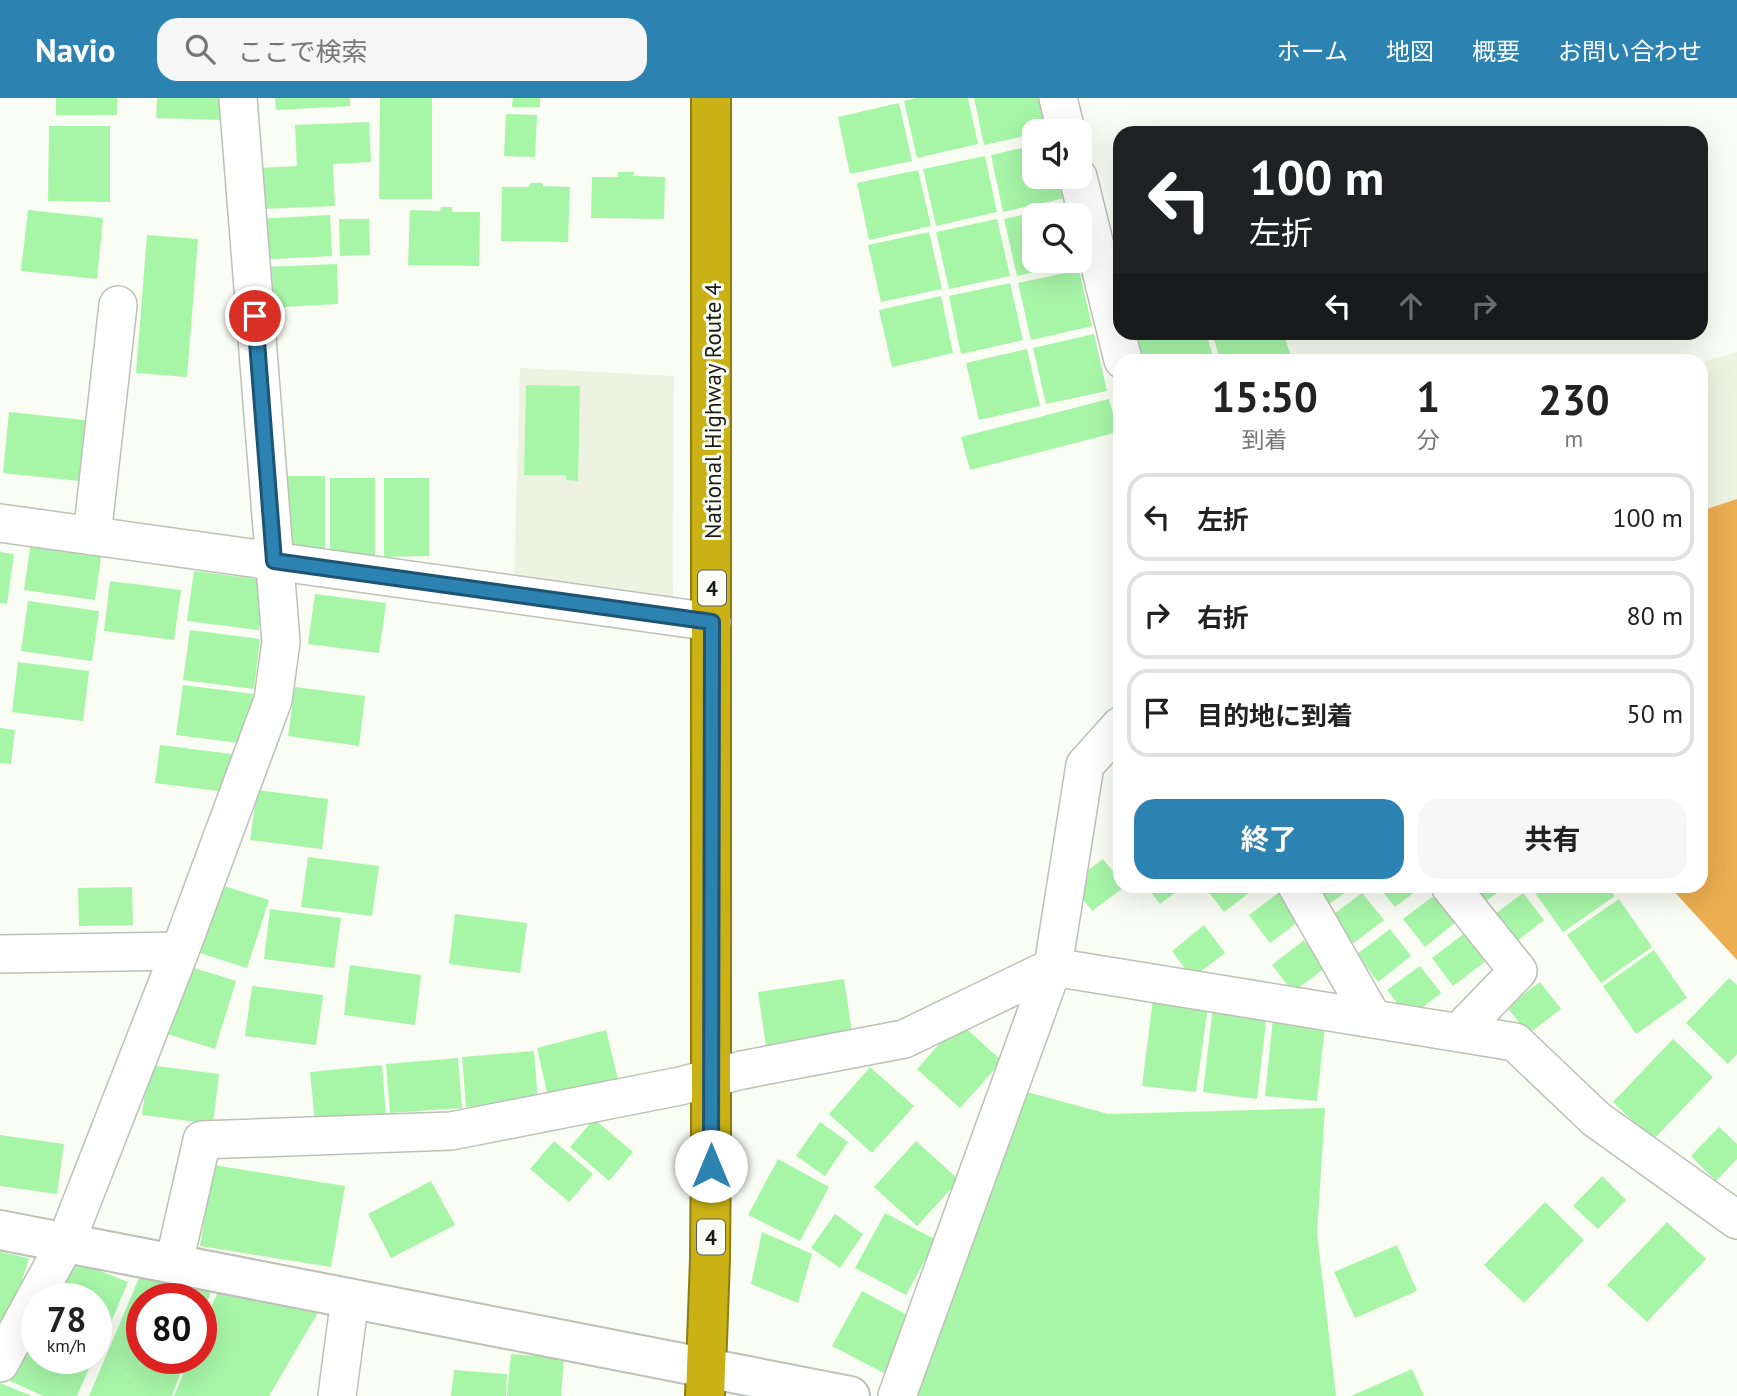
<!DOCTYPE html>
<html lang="ja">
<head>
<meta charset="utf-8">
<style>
  :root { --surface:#fff; --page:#f6f6f6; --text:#222; --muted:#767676; --line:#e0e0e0; --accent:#2c82b1 }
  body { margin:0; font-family:"PT Sans","Noto Sans JP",sans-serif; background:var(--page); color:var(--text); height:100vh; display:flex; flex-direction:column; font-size:26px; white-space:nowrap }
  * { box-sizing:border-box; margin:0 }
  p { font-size:23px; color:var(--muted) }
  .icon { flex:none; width:38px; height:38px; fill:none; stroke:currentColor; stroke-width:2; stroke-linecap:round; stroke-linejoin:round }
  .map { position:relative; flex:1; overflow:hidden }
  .drawer { position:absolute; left:1113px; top:256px; width:595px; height:539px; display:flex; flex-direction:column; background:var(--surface); border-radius:21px; box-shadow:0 7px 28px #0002 }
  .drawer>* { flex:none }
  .banner { position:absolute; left:1113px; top:28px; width:595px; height:214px; border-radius:21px; box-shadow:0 7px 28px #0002; background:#202124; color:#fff; overflow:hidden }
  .tools { position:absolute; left:1022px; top:21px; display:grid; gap:14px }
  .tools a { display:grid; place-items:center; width:70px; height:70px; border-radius:14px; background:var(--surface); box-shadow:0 7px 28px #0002; font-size:35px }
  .speed { position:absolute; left:21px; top:1185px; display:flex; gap:14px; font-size:35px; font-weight:700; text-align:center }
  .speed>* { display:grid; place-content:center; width:91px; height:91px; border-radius:50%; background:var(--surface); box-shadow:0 7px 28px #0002; line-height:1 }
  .speed small { font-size:18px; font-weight:400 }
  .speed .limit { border:10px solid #d22; background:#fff; color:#111 }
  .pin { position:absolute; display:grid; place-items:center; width:60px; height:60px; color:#fff; margin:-30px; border:4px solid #fff; border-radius:50%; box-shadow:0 2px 7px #0007 }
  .me { position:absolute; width:77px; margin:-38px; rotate:0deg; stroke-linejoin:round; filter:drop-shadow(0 0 5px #0008) }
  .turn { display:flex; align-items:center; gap:24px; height:147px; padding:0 21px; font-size:32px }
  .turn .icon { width:91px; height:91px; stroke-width:2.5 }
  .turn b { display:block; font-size:49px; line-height:60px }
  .lanes { display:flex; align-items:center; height:66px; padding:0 21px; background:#0003; justify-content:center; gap:35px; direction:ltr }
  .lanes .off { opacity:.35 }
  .eta { display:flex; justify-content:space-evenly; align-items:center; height:119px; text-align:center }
  .eta b { font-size:42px; font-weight:700; line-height:49px }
  .primary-button { display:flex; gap:14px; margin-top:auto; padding:14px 21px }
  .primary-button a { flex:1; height:80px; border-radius:21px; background:var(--accent); color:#fff; font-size:28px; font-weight:700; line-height:80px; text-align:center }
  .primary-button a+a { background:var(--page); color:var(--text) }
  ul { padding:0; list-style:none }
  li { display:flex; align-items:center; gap:21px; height:88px; margin:0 14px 10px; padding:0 7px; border:4px solid var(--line); border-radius:21px }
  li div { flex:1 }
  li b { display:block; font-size:26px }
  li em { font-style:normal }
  header { display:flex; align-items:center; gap:42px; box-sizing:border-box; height:98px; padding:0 35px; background:var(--accent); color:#fff }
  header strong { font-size:33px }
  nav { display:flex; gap:38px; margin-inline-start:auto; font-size:24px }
  .search { width:490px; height:63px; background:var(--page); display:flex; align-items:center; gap:18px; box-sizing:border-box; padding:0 24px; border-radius:21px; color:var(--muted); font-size:26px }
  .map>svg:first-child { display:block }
  .built { fill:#edf2e1 }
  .forest { fill:#ebae51 }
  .building { fill:#a7f6a8 }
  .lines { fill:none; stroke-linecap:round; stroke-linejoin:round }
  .street-casing { stroke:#bdc0b7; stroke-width:40 }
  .secondary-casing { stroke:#bdc0b7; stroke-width:42 }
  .highway-casing { stroke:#8c7c16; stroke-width:42 }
  .street { stroke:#fff; stroke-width:37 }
  .secondary { stroke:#fff; stroke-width:38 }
  .highway { stroke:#cab115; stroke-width:38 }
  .route-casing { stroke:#1d5473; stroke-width:18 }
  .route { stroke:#2c82b1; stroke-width:12 }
  .labels { text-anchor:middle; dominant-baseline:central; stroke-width:6; stroke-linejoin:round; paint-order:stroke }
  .shield { fill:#fafdf3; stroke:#5c5e59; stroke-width:2 }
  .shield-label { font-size:21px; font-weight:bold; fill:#191a17 }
  .street-label { font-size:23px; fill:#191a17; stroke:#fafdf3 }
</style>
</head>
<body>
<header>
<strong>Navio</strong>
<div class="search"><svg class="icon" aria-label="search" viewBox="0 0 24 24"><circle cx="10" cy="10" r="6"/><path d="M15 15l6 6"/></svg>ここで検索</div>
<nav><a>ホーム</a><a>地図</a><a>概要</a><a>お問い合わせ</a></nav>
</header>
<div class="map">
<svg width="1737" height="1298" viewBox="0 0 1737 1298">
  <rect width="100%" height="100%" fill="#fafdf3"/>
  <path class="built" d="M1737,254v156l-36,14v-160z
    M520,270l154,8 -1,221 -7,8 -152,-23z"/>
  <path class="forest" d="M1737,401v461l-68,-74h32v-375z"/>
  <path class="building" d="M56,0h61v17h-61z
    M157,0h67v22l-68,-2z
    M275,0h75v8l-74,4z
    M380,0h52v101h-53z
    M513,0h27v9h-28z
    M916,0h52l10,46 -61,14 -13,-57z
    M974,0h64l7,33h-11v3l-50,11z
    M899,5l13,58 -62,13 -12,-57z
    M506,16l31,1 -2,42 -31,-1z
    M369,24l2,40 -38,2 2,42 -74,3 -2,-41 38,-2 -2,-41z
    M49,28h61v76l-62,-1z
    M1034,47v32h26l5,21 -62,14 -12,-57z
    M985,58l12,56 -61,14 -13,-57z
    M918,72l13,56 -62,14 -12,-57z
    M618,74h16l-1,4 32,1 -1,42 -73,-1 1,-41h26z
    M530,85h13v3l27,1 -2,55 -67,-1 1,-54h27z
    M1066,107l2,10h-34v46l47,1 -64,14 -13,-57z
    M441,109h11v5h28l-1,54 -71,-1 2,-55 30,1z
    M28,112l75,8 -6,61 -76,-8z
    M330,117l2,41 -75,4 -2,-41z
    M339,121h30l1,36 -30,1z
    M997,121l13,57 -61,13 -13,-57z
    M929,134l13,57 -61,13 -13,-57z
    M147,137l51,4 -11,138 -51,-4z
    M337,166l1,40 -73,4 -2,-41z
    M1079,172l13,56 -61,14 -13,-57z
    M1010,185l13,57 -62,14 -12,-58z
    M941,198l12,57 -61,14 -13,-57z
    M1134,234h72l8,28h-71z
    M1212,234h71l9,28h-72z
    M1094,236l13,57 -61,13 -13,-56z
    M1027,251l13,57 -61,14 -13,-57z
    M526,287l54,1 -2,95 -12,-1v-5h-42z
    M1109,301l9,33 -148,38 -9,-33z
    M9,314l76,8 -6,61 -76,-8z
    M280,378h45v78h-45z
    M330,380h45v79h-45z
    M384,380h45v78l-45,1z
    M31,442l71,10 -7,50 -71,-10z
    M0,454l14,2 -7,50 -7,-1z
    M194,473l71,9 -6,50 -72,-9z
    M110,483l71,9 -7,50 -70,-9z
    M315,496l71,9 -7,50 -71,-9z
    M28,503l71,10 -7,50 -71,-10z
    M190,532l70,9 -6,50 -71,-9z
    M18,564l71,9 -6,50 -71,-9z
    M183,587l71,9 -7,50 -71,-9z
    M295,589l70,9 -6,50 -71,-10z
    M0,630l15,2 -4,34 -11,-1z
    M160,647l79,10 -5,38 -79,-10z
    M257,692l71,9 -6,50 -72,-9z
    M1120,738v14l-7,-9z
    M308,759l71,9 -7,50 -71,-9z
    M1103,761l17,21v6h6l-34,25 -21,-28z
    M221,787l48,15 -22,68 -47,-15z
    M1146,788h38l-24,18z
    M1204,788h51l2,1 -33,25z
    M1313,788h41l-26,19z
    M1378,788h45l-28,21z
    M1468,788h39l-25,18z
    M1530,788h77l8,10 -52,36z
    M132,789l1,38 -54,1 -1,-38z
    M1282,792l21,28 -33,25 -21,-28z
    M1362,795l22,27 -33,25 -21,-28z
    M1523,795l21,27 -32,25 -21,-28z
    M1436,796l21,27 -32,26 -22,-28z
    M1619,801l33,48 -51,36 -34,-48z
    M270,811l71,9 -7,50 -70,-9z
    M455,816l72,9 -7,50 -71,-9z
    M1204,827l21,28 -33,25 -20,-27z
    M1390,831l21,27 -33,26 -21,-28z
    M1465,835l21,28 -33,25 -21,-28z
    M1304,842l21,28 -32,24 -21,-27z
    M1654,852l33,48 -51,36 -33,-48z
    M350,867l71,10 -6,50 -71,-10z
    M188,868l48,15 -21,68 -48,-15z
    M1420,868l21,27 -32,25 -22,-28z
    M1729,880l8,7v69l-9,10 -42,-41z
    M844,881l8,53 -86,14 -8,-54z
    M1540,884l21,27 -33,25 -21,-27z
    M252,888l71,9 -7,50 -71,-9z
    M1153,901l55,7 -12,86 -54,-6z
    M1213,908l54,7 -10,86 -54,-7z
    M1273,920l52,6 -8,77 -52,-5z
    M959,924l43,39 -42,47 -43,-39z
    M606,932l12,49 -70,17 -11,-48z
    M1673,941l40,38 -60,63 -40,-38z
    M534,953l4,51 -72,5 -4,-50z
    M458,960l4,50 -72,5 -4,-49z
    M148,967l71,9 -6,50 -71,-9z
    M382,967l4,51 -71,5 -5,-49z
    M870,969l44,39 -42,47 -43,-39z
    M1009,989l99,27 217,-6 -8,125 19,163h-439z
    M594,1021l39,33 -24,29 -39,-34z
    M820,1024l28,20 -23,34 -29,-20z
    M1719,1029l18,17v15l-21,22 -25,-25z
    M0,1037l64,9 -7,50 -57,-8z
    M554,1043l39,33 -24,28 -39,-33z
    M916,1043l43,39 -42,46 -43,-39z
    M778,1061l51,28 -29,54 -52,-26z
    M213,1067l132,21 -14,81 -131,-21z
    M1602,1078l24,24 -28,29 -25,-23z
    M431,1083l24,44 -64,33 -23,-44z
    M1545,1104l39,38 -60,63 -40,-38z
    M885,1115l51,27 -30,55 -51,-27z
    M835,1116l28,20 -23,34 -29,-20z
    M1667,1124l39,37 -59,63 -40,-37z
    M762,1134l50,22 -14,49 -47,-19z
    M1397,1147l20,46 -62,27 -21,-46z
    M0,1154l29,6 -23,75h-6z
    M68,1160l60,24 -32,76v-60h-44z
    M142,1173l72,12 -12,34 -1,-19h-59v60h44l-14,38h-83z
    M220,1189l100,22 -51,87h-95l16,-38h11v-26z
    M862,1193l51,27 -29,55 -52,-27z
    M33,1234l4,2v24l56,1 -16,37h-34l-33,-15z
    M511,1256l53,4 -3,38h-54z
    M1412,1271l12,27h-73z
    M454,1272l53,4 -1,22h-55z
    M0,1285l32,13h-32z"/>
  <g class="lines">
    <g class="street-casing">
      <path id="street" d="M1058,0l8,33
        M1078,79l45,183
        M0,425l712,99
        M92,438l26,-231
        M1297,788l76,133
        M1450,788l68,85 -60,62
        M0,856l180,-3
        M174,1165l28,-123 249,-9 229,-45 62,-16 162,-31 149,-72 462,75 81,77 141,101
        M0,1265l66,-121 114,-291 93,-251 8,-58 -43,-544
        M337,1298l13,-98
        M897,1298l156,-429 32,-202 35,-39"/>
    </g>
    <g class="secondary-casing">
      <path id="secondary" d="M0,1132l850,166"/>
    </g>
    <g class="highway-casing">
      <path id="highway" d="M705,1298l5,-137 1,-117v-1044"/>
    </g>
    <use href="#street" class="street"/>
    <use href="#secondary" class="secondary"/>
    <use href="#highway" class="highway"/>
  </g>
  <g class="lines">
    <g class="route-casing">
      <path id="route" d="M255,218l19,245 438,61 -1,544"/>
    </g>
    <use href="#route" class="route"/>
  </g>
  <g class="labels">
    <g class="shield">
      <rect x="698" y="472.5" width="28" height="35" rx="5"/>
      <rect x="697" y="1121.5" width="28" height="35" rx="5"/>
    </g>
    <g class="shield-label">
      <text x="712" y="490">4</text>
      <text x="711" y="1139">4</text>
    </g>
    <g class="street-label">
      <text transform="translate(712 313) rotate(-90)">National Highway Route 4</text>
    </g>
  </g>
</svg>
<div class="tools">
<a><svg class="icon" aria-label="sound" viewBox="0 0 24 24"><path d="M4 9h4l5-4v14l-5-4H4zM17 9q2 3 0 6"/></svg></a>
<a><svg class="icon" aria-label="search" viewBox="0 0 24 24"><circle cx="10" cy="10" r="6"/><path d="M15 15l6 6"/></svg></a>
</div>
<div class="speed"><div>78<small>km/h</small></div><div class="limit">80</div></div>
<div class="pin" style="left:255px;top:218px;background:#d93025"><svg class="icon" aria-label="arrive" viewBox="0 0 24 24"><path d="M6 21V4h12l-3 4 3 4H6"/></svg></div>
<svg class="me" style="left:711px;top:1068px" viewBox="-20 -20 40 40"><circle r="19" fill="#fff"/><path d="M0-13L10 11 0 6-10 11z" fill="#2c82b1"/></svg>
<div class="banner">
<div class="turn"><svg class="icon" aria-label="left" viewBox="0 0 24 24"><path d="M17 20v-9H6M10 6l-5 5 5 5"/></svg><div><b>100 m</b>左折</div></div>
<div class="lanes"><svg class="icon" aria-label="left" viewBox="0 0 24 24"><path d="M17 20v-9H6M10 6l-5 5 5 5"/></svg><svg class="icon off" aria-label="ahead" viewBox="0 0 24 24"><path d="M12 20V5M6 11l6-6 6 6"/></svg><svg class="icon off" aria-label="right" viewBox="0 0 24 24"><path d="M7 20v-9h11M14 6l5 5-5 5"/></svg></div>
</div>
<section class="drawer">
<div class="eta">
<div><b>15:50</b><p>到着</p></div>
<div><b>1</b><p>分</p></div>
<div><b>230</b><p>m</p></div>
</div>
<ul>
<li><svg class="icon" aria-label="left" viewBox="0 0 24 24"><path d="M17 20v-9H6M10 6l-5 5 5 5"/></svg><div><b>左折</b></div><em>100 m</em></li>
<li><svg class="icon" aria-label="right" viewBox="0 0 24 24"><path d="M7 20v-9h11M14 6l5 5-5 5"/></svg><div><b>右折</b></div><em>80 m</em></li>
<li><svg class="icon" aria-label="arrive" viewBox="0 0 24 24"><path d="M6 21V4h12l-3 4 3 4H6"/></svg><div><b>目的地に到着</b></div><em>50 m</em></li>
</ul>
<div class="primary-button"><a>終了</a><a>共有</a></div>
</section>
</div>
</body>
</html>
